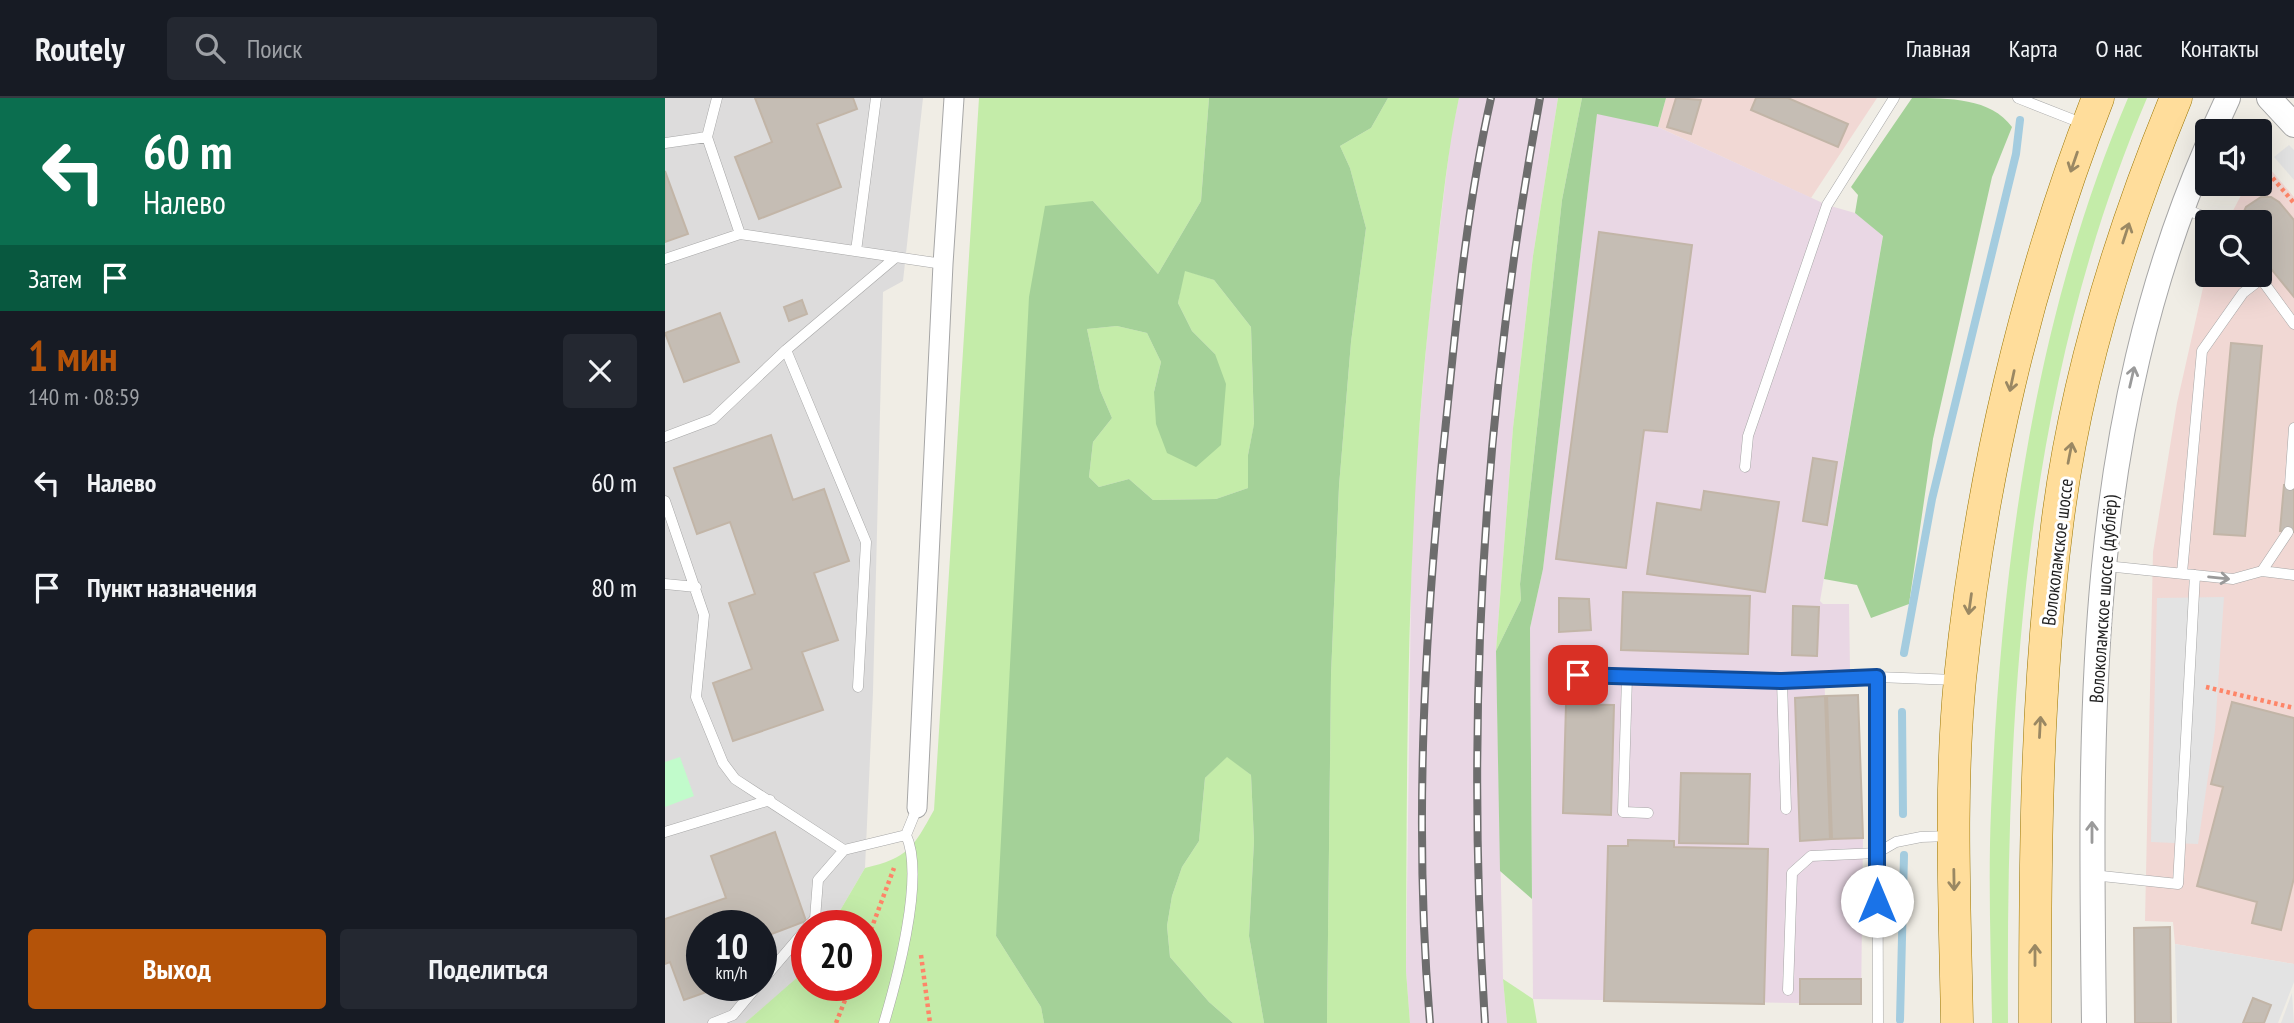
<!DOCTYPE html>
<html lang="ru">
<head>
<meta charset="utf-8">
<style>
  :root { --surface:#171b24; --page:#242831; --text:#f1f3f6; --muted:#9ea1a6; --line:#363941; --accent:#b45309 }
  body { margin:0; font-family:"PT Sans Narrow",sans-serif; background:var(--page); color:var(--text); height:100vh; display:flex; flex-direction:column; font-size:26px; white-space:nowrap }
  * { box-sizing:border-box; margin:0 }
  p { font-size:23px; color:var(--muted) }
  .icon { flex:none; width:38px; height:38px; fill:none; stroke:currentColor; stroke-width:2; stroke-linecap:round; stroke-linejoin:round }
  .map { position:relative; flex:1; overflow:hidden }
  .sheet { display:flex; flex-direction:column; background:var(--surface); width:665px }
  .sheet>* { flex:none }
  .hud { background:#0b6e4f; color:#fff; overflow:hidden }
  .tools { position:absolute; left:1530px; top:21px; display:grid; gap:14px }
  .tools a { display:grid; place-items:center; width:77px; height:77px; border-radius:7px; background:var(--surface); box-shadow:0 7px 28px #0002; font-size:35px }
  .speed { position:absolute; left:21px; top:812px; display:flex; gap:14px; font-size:35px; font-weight:700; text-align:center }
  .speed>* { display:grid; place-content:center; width:91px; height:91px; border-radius:50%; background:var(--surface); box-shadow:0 7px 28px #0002; line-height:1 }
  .speed small { font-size:18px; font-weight:400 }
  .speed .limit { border:10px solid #d22; background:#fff; color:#111 }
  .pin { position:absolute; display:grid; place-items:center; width:60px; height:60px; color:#fff; margin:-30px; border-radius:14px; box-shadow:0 4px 10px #0006 }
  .me { position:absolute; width:77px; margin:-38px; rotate:0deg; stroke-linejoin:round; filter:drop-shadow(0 0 5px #0008) }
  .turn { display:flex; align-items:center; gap:24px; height:147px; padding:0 28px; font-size:32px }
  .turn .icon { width:91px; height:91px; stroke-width:2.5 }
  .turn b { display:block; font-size:49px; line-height:60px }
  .then { display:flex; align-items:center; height:66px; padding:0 28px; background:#0003; gap:14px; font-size:26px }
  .round { display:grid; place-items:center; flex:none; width:74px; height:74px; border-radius:7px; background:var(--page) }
  .head { display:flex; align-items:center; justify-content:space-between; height:119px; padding:0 28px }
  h1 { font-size:42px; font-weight:600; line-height:52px; color:var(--accent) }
  .button { display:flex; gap:14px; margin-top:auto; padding:14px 28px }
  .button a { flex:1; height:80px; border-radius:7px; background:var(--accent); color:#fff; font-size:28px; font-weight:600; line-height:80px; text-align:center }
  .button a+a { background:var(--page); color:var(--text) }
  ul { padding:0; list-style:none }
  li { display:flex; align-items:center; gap:21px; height:105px; padding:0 28px }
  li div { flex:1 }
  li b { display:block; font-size:26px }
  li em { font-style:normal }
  header { display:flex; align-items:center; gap:42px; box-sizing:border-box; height:98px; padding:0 35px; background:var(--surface); border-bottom:2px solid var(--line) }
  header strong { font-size:33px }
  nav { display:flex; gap:38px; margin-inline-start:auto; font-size:24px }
  .search { width:490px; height:63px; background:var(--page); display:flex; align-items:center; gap:18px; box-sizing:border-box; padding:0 24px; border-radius:7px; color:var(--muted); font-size:26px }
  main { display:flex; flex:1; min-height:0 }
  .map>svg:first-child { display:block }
  .residential { fill:#dddcdc; fill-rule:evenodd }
  .commercial { fill:#f1d8d4 }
  .industrial { fill:#e9d7e4 }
  .grass { fill:#c4eca9 }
  .forest { fill:#a4d198; fill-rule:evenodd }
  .park { fill:#c1fbcb }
  .parking { fill:#e3e3e3 }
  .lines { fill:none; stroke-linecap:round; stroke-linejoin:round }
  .stream { stroke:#a4ccdf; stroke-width:8 }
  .building { fill:#c5bdb4; stroke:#c2b5a7; stroke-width:2 }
  .service-casing { stroke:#a6a6a6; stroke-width:11 }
  .minor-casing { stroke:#a6a6a6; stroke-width:21 }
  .tertiary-casing { stroke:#a6a6a6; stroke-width:26 }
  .primary-casing { stroke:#9a7500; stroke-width:33 }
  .path { stroke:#fe8568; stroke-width:4.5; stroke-dasharray:3.5 3.5; stroke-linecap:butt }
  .service { stroke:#fff; stroke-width:10 }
  .minor { stroke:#fff; stroke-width:19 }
  .tertiary { stroke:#fff; stroke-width:24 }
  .primary { stroke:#ffdd9b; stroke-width:32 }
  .rail-casing { stroke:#6d6d6d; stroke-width:8 }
  .rail { stroke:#fff; stroke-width:5; stroke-dasharray:16; stroke-linecap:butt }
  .oneway { stroke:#9a8863 }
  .oneway2 { stroke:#9a9a9a }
  .route-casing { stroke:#114b97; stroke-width:18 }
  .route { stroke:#1a73e8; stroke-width:12 }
  .labels { text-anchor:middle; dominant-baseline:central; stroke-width:6; stroke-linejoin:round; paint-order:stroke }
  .street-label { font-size:19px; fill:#1f1f1f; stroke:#fff }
</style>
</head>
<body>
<header>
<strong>Routely</strong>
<div class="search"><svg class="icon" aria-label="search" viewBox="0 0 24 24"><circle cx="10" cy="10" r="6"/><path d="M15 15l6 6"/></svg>Поиск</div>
<nav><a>Главная</a><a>Карта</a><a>О нас</a><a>Контакты</a></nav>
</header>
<main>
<section class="sheet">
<div class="hud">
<div class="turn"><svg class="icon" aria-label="left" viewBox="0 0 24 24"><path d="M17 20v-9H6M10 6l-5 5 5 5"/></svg><div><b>60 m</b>Налево</div></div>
<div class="then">Затем<svg class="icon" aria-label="arrive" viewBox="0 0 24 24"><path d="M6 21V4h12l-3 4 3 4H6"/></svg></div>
</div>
<div class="head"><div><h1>1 мин</h1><p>140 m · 08:59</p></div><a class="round"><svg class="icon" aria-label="close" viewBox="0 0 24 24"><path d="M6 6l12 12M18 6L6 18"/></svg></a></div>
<ul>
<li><svg class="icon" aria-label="left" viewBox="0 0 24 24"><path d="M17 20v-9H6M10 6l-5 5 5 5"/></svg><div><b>Налево</b></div><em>60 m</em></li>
<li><svg class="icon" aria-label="arrive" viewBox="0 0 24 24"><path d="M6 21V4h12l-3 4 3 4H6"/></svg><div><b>Пункт назначения</b></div><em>80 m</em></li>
</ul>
<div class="button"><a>Выход</a><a>Поделиться</a></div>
</section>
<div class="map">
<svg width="1629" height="925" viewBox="0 0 1629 925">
  <rect width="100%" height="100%" fill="#f0ede5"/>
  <path class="residential" d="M0,0h258l-20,183 -20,11 -10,400 -8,176 -34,58h-24l-2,46 -60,51h-80zM37,828h59v59h-59z"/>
  <path class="commercial" d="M1001,0h211l-66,100 -153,-71z
    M1595,59l34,40v767l-119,-20 -2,-22 -28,-1 8,-369 24,-149 30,-133v5h52v-53h-32l20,-38h12z"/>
  <path class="industrial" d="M794,0h99l-25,158 -20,172 -17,223 7,328 4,44h-97l-4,-52 6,-457 16,-190 23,-189z
    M932,15l61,14 169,78 28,8 28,22 -63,366 3,3h26l1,66 -26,1 1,25 33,-1 5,143 -2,166 -328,-5 -3,-371 13,-59z"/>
  <path class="grass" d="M314,0h230l-8,103 -43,73 -65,-73 -97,735 45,71 3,16h-299l62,-54v16h59v-59h-35l34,-58c43,-10 48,-20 69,-58z
    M723,0h71c-12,55 -17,112 -24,168 -29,234 -28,470 -29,705l4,52h-83l4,-348 8,-189 12,-144 15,-114 -16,-60 -10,-22 31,-18z
    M893,0h24l-20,102 -42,384 1,16 -25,51 17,-223 20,-172z
    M1463,0h19c-125,292 -141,612 -139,925h-16c-1,-70 -4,-141 -1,-212 10,-243 41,-488 137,-713z
    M519,172l30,10 37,47 3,98 -6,30v33l-32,11 -63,1 -24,-21 -30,8 -10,-10 4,-35 19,-24 -12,-28 -13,-61 30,-3 30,7 14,29 -7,30 61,-38 -23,-23 -14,-28z
    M562,658l24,19 3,66 -5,95 15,87h-31l-24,-21 -39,-45 -3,-31 5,-30 10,-29 17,-26 6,-63z
    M838,881l30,20 4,24h-30z"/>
  <path class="forest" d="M544,0h179l-17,30 -31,18 10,22 16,60 -15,114 -12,144 -8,189 -4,348h-63l-15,-87 5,-95 -3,-66 -24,-18 -22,21 -6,63 -17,26 -10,29 -5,30 3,31 39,45 24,21h-189l-3,-16 -45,-71 33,-639 16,-91 48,-5 65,73 43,-73zM520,173l29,9 37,47 3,97 -6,31v33l-32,11 -63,1 -24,-21 -30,8 -10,-10 4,-35 19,-24 -12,-28 -13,-61 30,-3 30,7 14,29 -7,30 2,32 11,29 29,14 25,-22 5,-61 -11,-30 -23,-23 -14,-28z
    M917,0h84l-8,29 -61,-13 -54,455 -13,59 2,271 -32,-28 -4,-220 25,-51 -1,-16 42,-384z
    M1247,0c37,0 79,0 100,29l-20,50 -59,262 -24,165 -38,14 -14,-33 -33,-6 59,-343 -28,-23 3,-18 -7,-8z"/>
  <path class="park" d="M15,659l14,39 -29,11v-45z"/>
  <path class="parking" d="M1624,47l5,5v30l-20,-23z
    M1559,499l-9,133 -17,114 -47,-2 6,-244z
    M1510,846l119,20v18l-16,41h-101z
    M1627,895l2,30h-13z"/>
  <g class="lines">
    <path class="stream" d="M1239,555l28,-154 84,-345 4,-34
      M1237,614l1,102
      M1235,922l4,-165"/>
  </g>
  <path class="building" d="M90,0h98l4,11 -40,15 24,63 -82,32 -24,-62 37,-15z
    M1011,0l25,2 -10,34 -24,-7z
    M1091,0h32l60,26 -10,23 -87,-37z
    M0,73l23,63 -23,8z
    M1596,99h10l8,5 15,18v77l-35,-43v-32h-20l7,-15z
    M934,134l93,13 -25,187 -23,-2 -18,138 -70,-9z
    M137,202l5,14 -18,7 -5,-14z
    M55,215l19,49 -55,20 -19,-49z
    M1566,245l31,3 -17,190 -31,-2z
    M106,337l22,65 31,-11 25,72 -35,12 24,67 -36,12 21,58 -90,31 -20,-58 39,-14 -23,-66 26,-9 -25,-72 -33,12 -23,-66z
    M1148,360l24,4 -10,63 -24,-4z
    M1619,387h10v47l-14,-1z
    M1039,393l75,11 -14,90 -118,-18 10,-71 44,7z
    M958,494l127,4 -2,58 -127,-4z
    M894,500l30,1 2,31 -32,2z
    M1128,508l26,1 -2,49 -25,-1z
    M1193,597l5,143 -31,1 -5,-143z
    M1160,598l5,143 -30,2 -5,-143z
    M1567,604l62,16v160l-13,52 -29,-7 5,-21 -60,-16 26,-99 -12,-3z
    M901,606l48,1 -3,110 -48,-2z
    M1016,675l69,1 -2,70 -69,-1z
    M110,734l31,89 -45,17v-12h-59v59h24l-42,15 -14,-38 -5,2v-45l61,-21 -15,-42z
    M963,742l46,1v6l94,2 -4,155 -160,-3 4,-155h20z
    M1505,829l1,96h-36l-1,-95z
    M1135,881h61v25h-61z
    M1588,900l18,7 -7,18h-21z"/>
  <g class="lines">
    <g class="service-casing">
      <path id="service" d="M52,0l-10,39 33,97
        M1353,0l66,26
        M0,45l42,-6
        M1520,111l32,13
        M191,153l20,-153
        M0,161l75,-25 203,30
        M1594,178l35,48
        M121,252l80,192 -8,145
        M0,339l48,-18 73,-69 110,-93
        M1080,369l3,-31 79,-231 67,-107
        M1625,387l4,-57
        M0,403l39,114 -8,82 27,66 12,16 109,71 62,-15 11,-27
        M1441,468l127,13 29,-8 26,-39
        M1597,473l32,4
        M1517,475l20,-222 41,-58 18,-14
        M0,486l31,3
        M913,577l204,6 95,-4 79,3
        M962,579l-4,135 25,1
        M1212,579l1,346
        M1117,583l4,128
        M0,734l105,-32
        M1427,777l86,9 17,-309
        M143,828l7,-7 3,-39 26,-30
        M96,884l46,-54
        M1123,892l4,-117 19,-17 66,-3 19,-11 25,-5 28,-1
        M48,925l20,-8 25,-30
        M219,925c13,-44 41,-147 22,-188"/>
    </g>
    <g class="minor-casing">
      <path id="minor" d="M252,710l26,-544 11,-166"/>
    </g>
    <g class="tertiary-casing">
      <path id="tertiary" d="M1604,0l25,27
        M1548,33l15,-33
        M1429,925c-4,-304 -10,-591 113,-876"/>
    </g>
    <g class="primary-casing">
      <path id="primary" d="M1292,925c-2,-114 -8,-230 3,-344 20,-197 66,-397 138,-581
        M1370,925c0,-166 1,-332 22,-497 18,-147 63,-292 119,-428"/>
    </g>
    <path class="path" d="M1594,64l35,41
      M1541,589l88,21
      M201,845l28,-75
      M256,857l9,68
      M171,925l15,-38"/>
    <use href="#service" class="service"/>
    <use href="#minor" class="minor"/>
    <use href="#tertiary" class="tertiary"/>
    <use href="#primary" class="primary"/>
    <g class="rail-casing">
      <path id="rail" d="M765,925c-17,-200 -5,-402 16,-601 11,-109 21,-217 45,-324
        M820,925c-20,-309 -1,-621 55,-925"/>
    </g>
    <use href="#rail" class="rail"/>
  </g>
  <defs><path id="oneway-shaft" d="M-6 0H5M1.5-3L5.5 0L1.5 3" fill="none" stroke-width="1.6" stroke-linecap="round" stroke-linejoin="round" transform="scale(1.75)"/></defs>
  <g class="oneway">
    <use href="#oneway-shaft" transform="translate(1409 64) rotate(109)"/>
    <use href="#oneway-shaft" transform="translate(1461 135) rotate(-72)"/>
    <use href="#oneway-shaft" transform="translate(1347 283) rotate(102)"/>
    <use href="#oneway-shaft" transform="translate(1405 355) rotate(-79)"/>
    <use href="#oneway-shaft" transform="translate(1305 506) rotate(98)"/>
    <use href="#oneway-shaft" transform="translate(1375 629) rotate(-87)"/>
    <use href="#oneway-shaft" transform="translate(1289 782) rotate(89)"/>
    <use href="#oneway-shaft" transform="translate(1370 857) rotate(-90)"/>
  </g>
  <g class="oneway2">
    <use href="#oneway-shaft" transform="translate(1467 279) rotate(-77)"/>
    <use href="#oneway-shaft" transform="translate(1554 480) rotate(6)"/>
    <use href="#oneway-shaft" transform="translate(1427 734) rotate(-90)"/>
  </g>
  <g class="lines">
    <g class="route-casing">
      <path id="route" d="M913,577l204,6 95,-4v224"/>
    </g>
    <use href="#route" class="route"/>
  </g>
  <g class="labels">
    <g class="street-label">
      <text transform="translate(1392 454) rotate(-83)">Волоколамское шоссе</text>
      <text transform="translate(1438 501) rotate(-86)">Волоколамское шоссе (дублёр)</text>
    </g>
  </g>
</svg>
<div class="tools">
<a><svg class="icon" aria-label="sound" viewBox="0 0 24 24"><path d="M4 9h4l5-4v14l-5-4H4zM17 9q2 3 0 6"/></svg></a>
<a><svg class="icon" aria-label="search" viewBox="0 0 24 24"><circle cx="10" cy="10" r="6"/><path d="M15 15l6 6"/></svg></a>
</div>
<div class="speed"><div>10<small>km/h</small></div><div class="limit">20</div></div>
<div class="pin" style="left:913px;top:577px;background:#d93025"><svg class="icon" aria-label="arrive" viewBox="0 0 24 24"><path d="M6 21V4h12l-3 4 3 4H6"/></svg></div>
<svg class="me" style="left:1212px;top:803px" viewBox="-20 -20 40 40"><circle r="19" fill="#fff"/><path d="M0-13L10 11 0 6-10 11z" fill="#1a73e8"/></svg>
</div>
</main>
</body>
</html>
